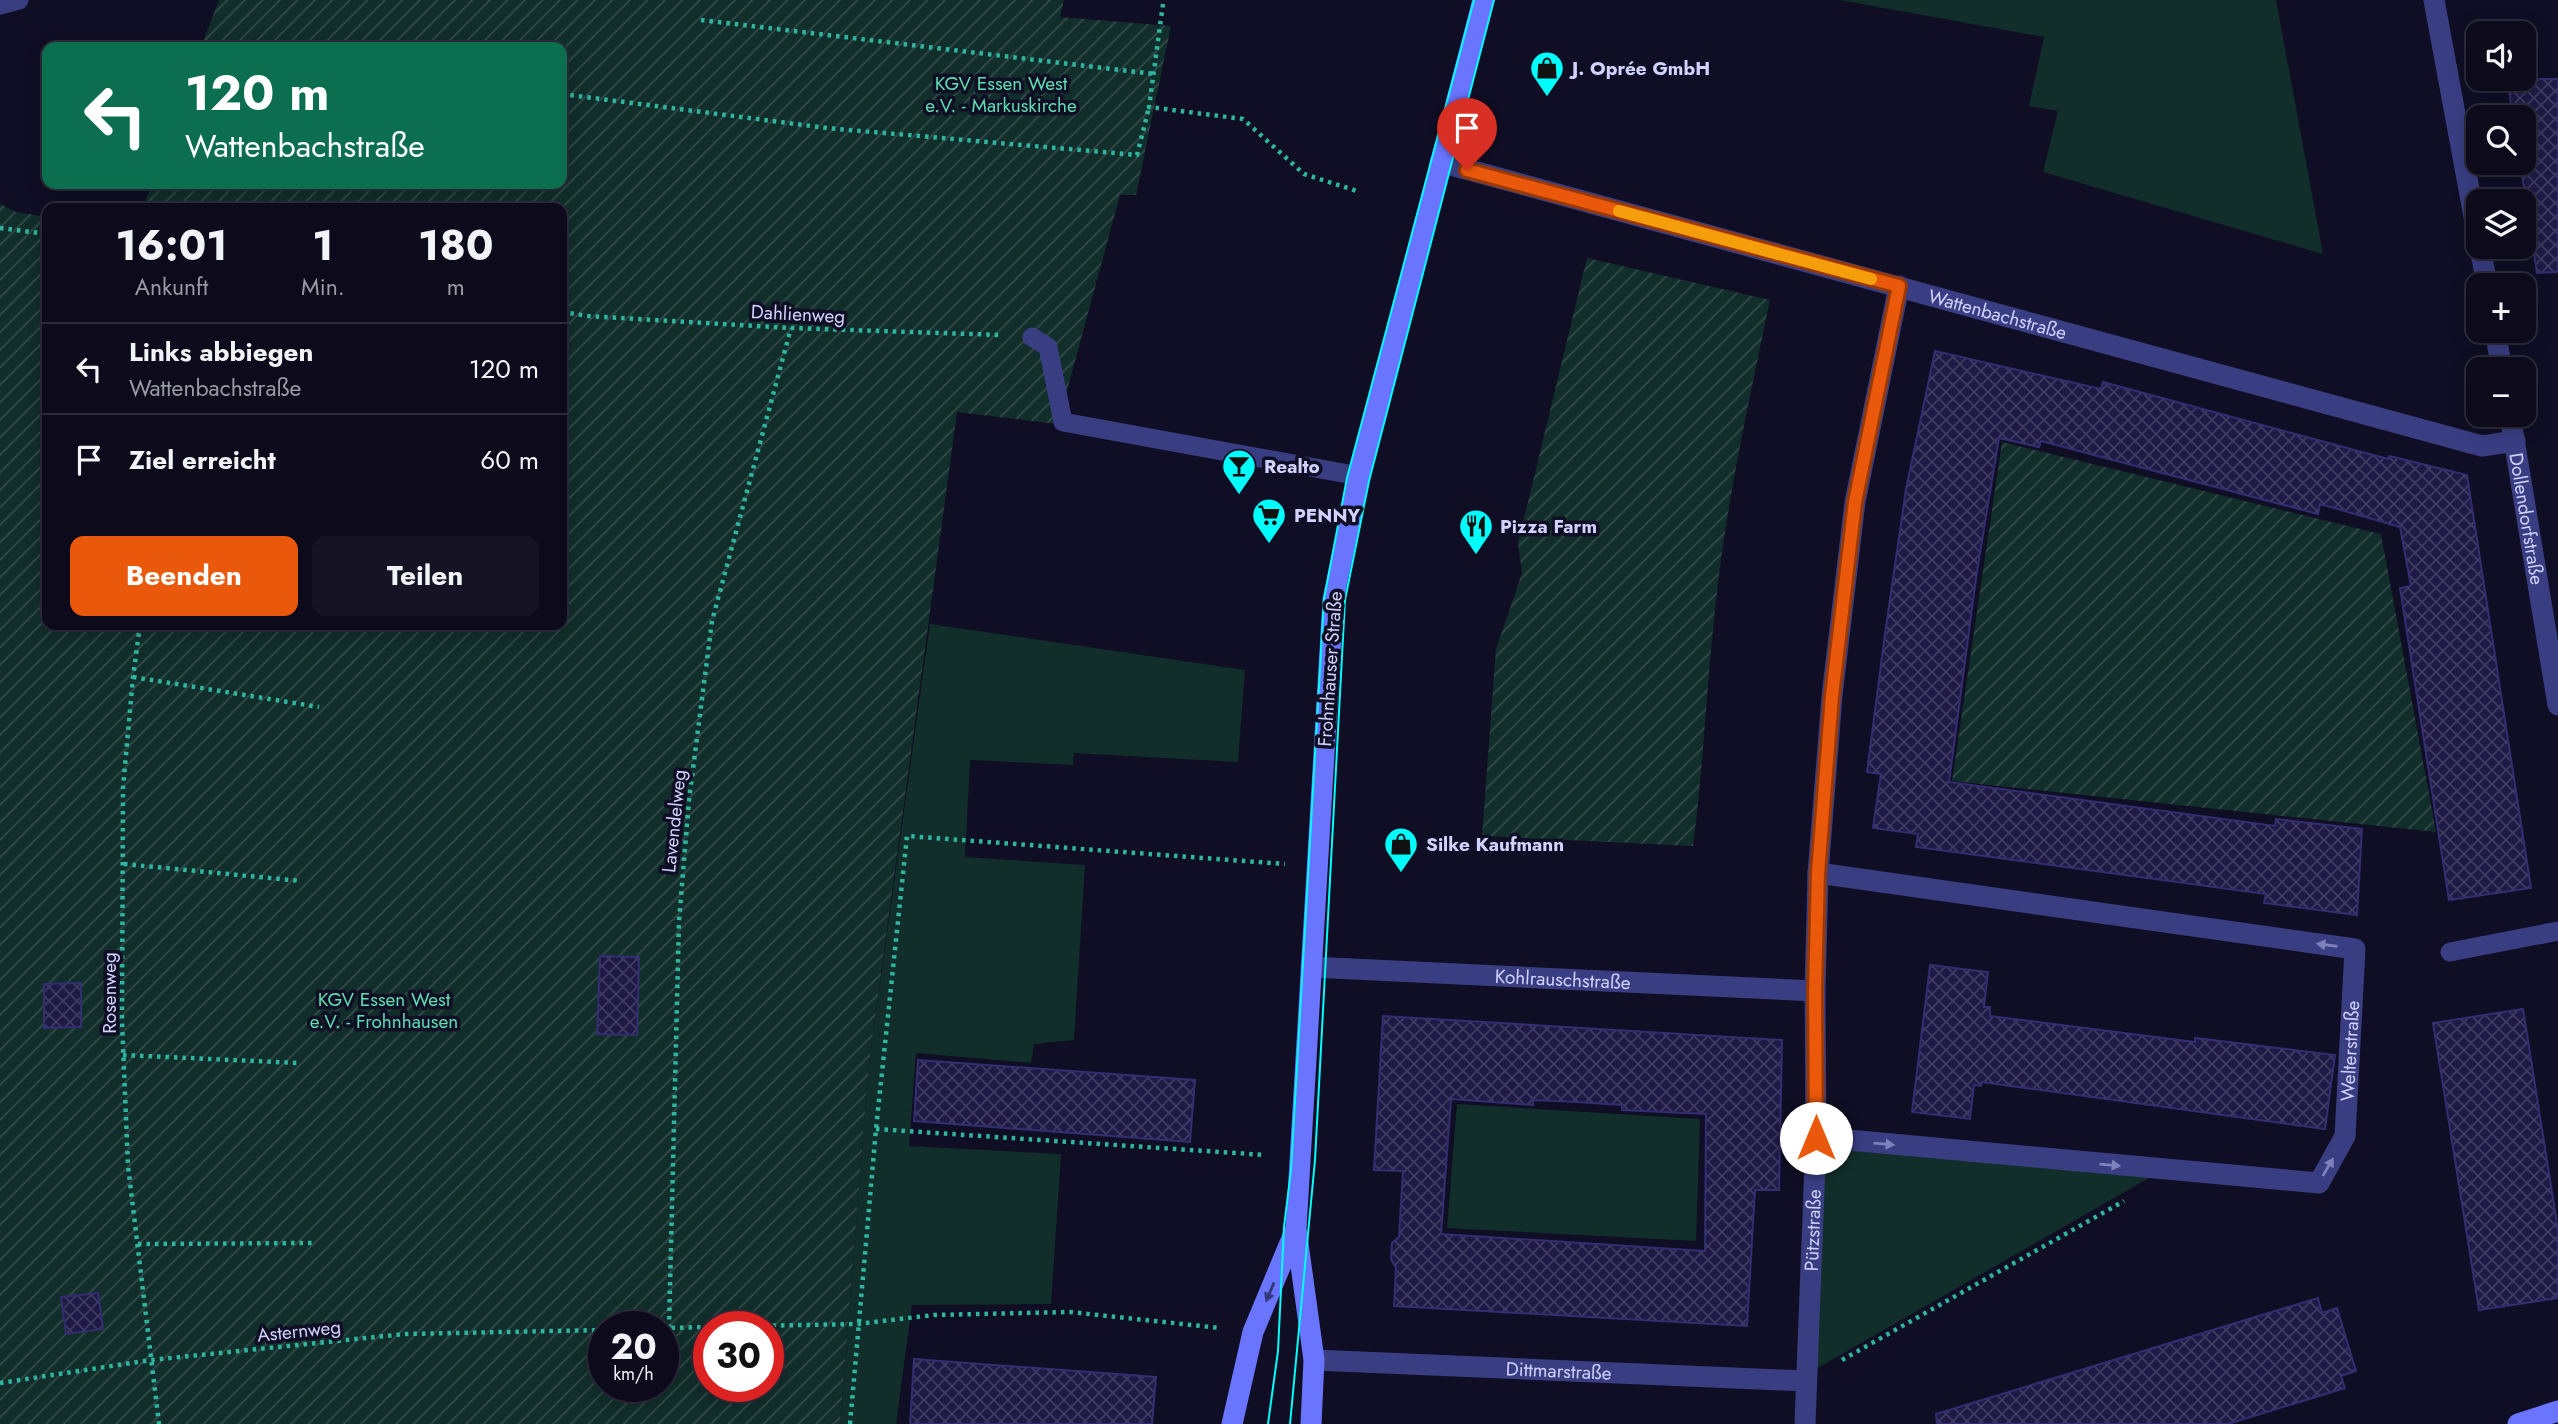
<!DOCTYPE html>
<html lang="de">
<head>
<meta charset="utf-8">
<style>
  :root { --surface:#0c0a1b; --page:#151324; --text:#f1f3f6; --muted:#9a9aa3; --line:#2c2b3a; --accent:#ea580c }
  body { margin:0; font-family:Jost,sans-serif; background:var(--page); color:var(--text); height:100vh; display:flex; flex-direction:column; font-size:26px; white-space:nowrap }
  * { box-sizing:border-box; margin:0 }
  p { font-size:23px; color:var(--muted) }
  .icon { flex:none; width:38px; height:38px; fill:none; stroke:currentColor; stroke-width:2; stroke-linecap:round; stroke-linejoin:round }
  .map { position:relative; flex:1; overflow:hidden }
  .details { position:absolute; left:42px; top:203px; width:525px; height:427px; display:flex; flex-direction:column; background:var(--surface); border-radius:14px; box-shadow:0 4px 18px #0003,0 0 0 2px var(--line) }
  .details>* { flex:none }
  .guide { position:absolute; left:42px; top:42px; width:525px; height:147px; border-radius:14px; box-shadow:0 4px 18px #0003,0 0 0 2px var(--line); background:#0b6e4f; color:#fff; overflow:hidden }
  .buttons { position:absolute; left:2466px; top:21px; display:grid; gap:14px }
  .buttons a { display:grid; place-items:center; width:70px; height:70px; border-radius:14px; background:var(--surface); box-shadow:0 4px 18px #0003,0 0 0 2px var(--line); font-size:35px }
  .speed { position:absolute; left:588px; top:1311px; display:flex; gap:14px; font-size:35px; font-weight:700; text-align:center }
  .speed>* { display:grid; place-content:center; width:91px; height:91px; border-radius:50%; background:var(--surface); box-shadow:0 4px 18px #0003,0 0 0 2px var(--line); line-height:1 }
  .speed small { font-size:18px; font-weight:400 }
  .speed .limit { border:10px solid #d22; background:#fff; color:#111 }
  .pin { position:absolute; display:grid; place-items:center; width:60px; height:60px; color:#fff; margin:-72px -30px; border-radius:50% 50% 50% 0; rotate:-45deg; box-shadow:0 0 7px #0007 }
  .pin .icon { rotate:45deg }
  .me { position:absolute; width:77px; margin:-38px; rotate:0deg; stroke-linejoin:round; filter:drop-shadow(0 0 5px #0008) }
  .turn { display:flex; align-items:center; gap:24px; height:147px; padding:0 28px; font-size:32px }
  .turn .icon { width:91px; height:91px; stroke-width:2.5 }
  .turn b { display:block; font-size:49px; line-height:60px }
  .eta { display:flex; justify-content:space-evenly; align-items:center; height:119px; text-align:center }
  .eta b { font-size:42px; font-weight:700; line-height:49px }
  .button { display:flex; gap:14px; margin-top:auto; padding:14px 28px }
  .button a { flex:1; height:80px; border-radius:14px; background:var(--accent); color:#fff; font-size:28px; font-weight:700; line-height:80px; text-align:center }
  .button a+a { background:var(--page); color:var(--text) }
  ul { padding:0; list-style:none }
  li { display:flex; align-items:center; gap:21px; height:91px; padding:0 28px; border-top:2px solid var(--line) }
  li div { flex:1 }
  li b { display:block; font-size:26px }
  li em { font-style:normal }
  .map>svg:first-child { display:block }
  .green { fill:#112e2a }
  .garden { fill:url(#garden-furrows); fill-rule:evenodd }
  .building { fill:url(#building-cross-hatch); stroke:#332d71; stroke-width:2; fill-rule:evenodd }
  .lines { fill:none; stroke-linecap:round; stroke-linejoin:round }
  .path { stroke:#2fb6a0; stroke-width:4.5; stroke-dasharray:3.5 5; stroke-linecap:butt }
  .lane { stroke:#393e83; stroke-width:19 }
  .street { stroke:#393e83; stroke-width:21 }
  .secondary { stroke:#6974ff; stroke-width:21 }
  .tram { stroke:#01fcfc; stroke-width:2 }
  .oneway { fill:#7e81bb }
  .oneway2 { fill:#34377c }
  .route-casing { stroke:#983908; stroke-width:18 }
  .route { stroke:#ea580c; stroke-width:12 }
  .slow { stroke:#f59e0b; stroke-width:12 }
  .labels { text-anchor:middle; dominant-baseline:central; stroke-width:7; stroke-linejoin:round; paint-order:stroke }
  .poi-label { font-size:19px; font-weight:bold; fill:#d2d2ff; stroke:#100e24; text-anchor:start }
  .park-label { font-size:19px; fill:#5ddfb2; stroke:#100e24 }
  .street-label { font-size:19px; fill:#d2d2ff; stroke:#100e24 }
</style>
</head>
<body>
<div class="map">
<svg width="2558" height="1424" viewBox="0 0 2558 1424">
  <defs>
    <pattern id="garden-furrows" width="10" height="10" patternUnits="userSpaceOnUse" patternTransform="scale(1.75)"><rect width="10" height="10" fill="#112e2a"/><path d="M-1 1l2-2M0 10L10 0M9 11l2-2" fill="none" stroke="#334b4a"/></pattern>
    <pattern id="building-cross-hatch" width="8" height="8" patternUnits="userSpaceOnUse" patternTransform="scale(1.75)"><rect width="8" height="8" fill="#1f1a45"/><path d="M0 0l8 8M0 8l8-8" fill="none" stroke="#3f3a61"/></pattern>
  </defs>
  <rect width="100%" height="100%" fill="#100e24"/>
  <path class="green" d="M1840,0h436l47,254 -280,-82 15,-61 -29,-5 15,-69z
    M930,624l315,46 -7,92 -164,-9 -1,12 -103,-5 -5,97 120,8 -11,175 -40,4 -3,19 -115,-10 -7,93 152,8 -10,150 -139,1 -16,119h-56l29,-361z
    M1457,1104l243,15 -4,122 -249,-13z
    M1824,1145l330,30 -340,195z"/>
  <path class="garden" d="M219,0h845l-4,17 111,9 -35,169h-16l-62,229 -101,-12 -88,651 -29,361h-840v-1220l16,8 31,5v408h515v-417h-419l9,-24h410v-137h-361zM604,1326h59v60h-59zM709,1326h59v60h-59z
    M1587,258l183,42c-20,97 -42,194 -53,292 -10,85 -13,170 -24,254l-211,-10 14,-187 26,-76 -4,-30z
    M2002,442l379,92 55,298 -484,-51z"/>
  <path class="building" d="M2507,79h51v193l-21,1 -17,-110h4v-46h-11z
    M1935,351l166,38 2,-7 285,77 1,-3 78,19 64,413 -82,12 -49,-312 11,-2 -11,-59 -80,-23 -2,10 -277,-73 -2,6 -40,-9 -22,133 -28,211 326,44 1,-7 86,10 -5,86 -93,-12 2,-9 -350,-47 2,-13 -45,-6 8,-54 -14,-2 18,-138 21,-145z
    M600,956l39,1 -2,78 -40,-1z
    M1930,965l58,7 -4,35h6v9l205,26v-4l140,17 -10,74 -343,-47 -1,4 -7,-1 -4,34 -58,-7z
    M81,983v44l-37,1v-44z
    M2523,1009l35,221v68l-79,12 -46,-287z
    M1383,1016l399,24 -3,150h-24l-8,136 -353,-20 2,-38 -5,-9 1,-16 7,-6 4,-66 -29,-1zM1451,1099l82,6v-5l44,2 45,3v5l84,4 -1,137 -264,-17z
    M918,1060l277,20 -5,62 -276,-21z
    M98,1293l5,36 -37,5 -5,-37z
    M2318,1298l4,15 15,-5 19,63 -15,5 4,12 -117,36h-291l-1,-10z
    M914,1359l242,18 -4,47h-242z"/>
  <g class="lines">
    <path class="path" d="M1163,4l-14,103 94,12 61,55 56,18
      M701,20l453,54
      M562,94l265,34 310,27 12,-48
      M0,228l47,6
      M562,312l26,4 203,12 209,7
      M140,625l-7,52 -10,111 -1,233 6,145 31,258
      M133,677l186,30
      M124,864l177,17
      M123,1055l175,8
      M876,1129l389,26
      M138,1244l174,-1
      M747,1326l110,-2 77,-9 136,-3 150,16
      M663,1328l46,-1
      M669,1328l10,-407 10,-121 23,-179 79,-293
      M1842,1360l282,-159
      M0,1383l151,-23 254,-26 199,-4
      M850,1424l26,-295 31,-293 378,28"/>
    <path class="lane" d="M0,5l19,-5
      M1032,337l16,10 15,75 296,54
      M2450,952l108,-21"/>
    <g class="street">
      <path d="M2434,0l44,238"/>
      <path id="s1" d="M1440,162l1042,284 33,-5"/>
      <path d="M2480,247l7,38"/>
      <path d="M2495,331l7,38"/>
      <path id="s2" d="M2510,415l48,290"/>
      <path id="s3" d="M1311,967l504,24"/>
      <path id="s4" d="M1816,1137l503,46 26,-47 10,-187 -537,-76"/>
      <path id="s5" d="M1314,1360l491,21"/>
      <path id="s6" d="M1805,1424l11,-287 -1,-146 3,-118 14,-177 23,-194 44,-216"/>
    </g>
    <path class="secondary" d="M1232,1424l21,-92 42,-101
      M1311,1424l3,-64 -18,-131 37,-629 26,-124 124,-476
      M2518,1424l40,-13"/>
    <path class="tram" d="M1268,1424l10,-73 6,-124 7,-57 33,-571 23,-121 127,-478
      M1290,1424l25,-264 30,-560 24,-119 125,-481"/>
  </g>
  <defs><path id="oneway-solid" d="M-6-.8H1V-3.2L6.5 0L1 3.2V.8H-6Z" transform="scale(1.75)"/></defs>
  <g class="oneway">
    <use href="#oneway-solid" transform="translate(2327 945) rotate(-172)"/>
    <use href="#oneway-solid" transform="translate(1884 1144) rotate(5)"/>
    <use href="#oneway-solid" transform="translate(2110 1165) rotate(5)"/>
    <use href="#oneway-solid" transform="translate(2328 1167) rotate(-60)"/>
  </g>
  <use class="oneway2" href="#oneway-solid" transform="translate(1270 1292) rotate(113)"/>
  <g class="lines">
    <g class="route-casing">
      <path id="route" d="M1467,170l432,116 -44,216 -23,194 -14,177 -3,118 1,147"/>
    </g>
    <use href="#route" class="route"/>
    <path class="slow" d="M1619,211l252,68"/>
  </g>
  <defs>
    <g id="shop-pin" transform="scale(1.75)"><path d="M0 17L-7.5 6A9.5 9.5 0 1 1 7.5 6Z" fill="#01fcfc" stroke="#100e24"/><path d="M-5-2.5h2.3a2.7 3.5 0 0 1 5.4 0H5L5.5 6h-11ZM-1.5-2.5h3a1.5 2.3 0 0 0-3 0Z" fill="#111"/></g>
    <g id="bar-pin" transform="scale(1.75)"><path d="M0 17L-7.5 6A9.5 9.5 0 1 1 7.5 6Z" fill="#01fcfc" stroke="#100e24"/><path d="M-6-5H6L.8 .8V4.5H3.5V6h-7V4.5H-.8V.8Z" fill="#111"/></g>
    <g id="supermarket-pin" transform="scale(1.75)"><path d="M0 17L-7.5 6A9.5 9.5 0 1 1 7.5 6Z" fill="#01fcfc" stroke="#100e24"/><path d="M-6-5.5h2.5l.6 2H6L4.5 2H-2.5L-4.4-4H-6ZM-1.5 3.2a1.3 1.3 0 1 0 .1 0ZM3 3.2a1.3 1.3 0 1 0 .1 0Z" fill="#111"/></g>
    <g id="restaurant-pin" transform="scale(1.75)"><path d="M0 17L-7.5 6A9.5 9.5 0 1 1 7.5 6Z" fill="#01fcfc" stroke="#100e24"/><path d="M-5-6h1v4h1v-4h1v4h1v-4h1v5L-1.5 .5V6h-2V.5L-5-1ZM5-6V6H3V1.5H1.5Q1.5-4 5-6Z" fill="#111"/></g>
  </defs>
  <g fill-rule="evenodd">
    <use href="#shop-pin" x="1547" y="68"/>
    <use href="#bar-pin" x="1239" y="466"/>
    <use href="#supermarket-pin" x="1269" y="515"/>
    <use href="#restaurant-pin" x="1476" y="526"/>
    <use href="#shop-pin" x="1401" y="844"/>
  </g>
  <g class="labels">
    <g class="poi-label">
      <text x="1572" y="68">J. Oprée GmbH</text>
      <text x="1264" y="466">Realto</text>
      <text x="1294" y="515">PENNY</text>
      <text x="1500" y="526">Pizza Farm</text>
      <text x="1426" y="844">Silke Kaufmann</text>
    </g>
    <g class="park-label">
      <text x="1001" y="83">KGV Essen West<tspan x="1001" dy="22">e.V. - Markuskirche</tspan></text>
      <text x="384" y="999">KGV Essen West<tspan x="384" dy="22">e.V. - Frohnhausen</tspan></text>
    </g>
    <g class="street-label">
      <text stroke="none"><textPath href="#s1" startOffset="578">Wattenbachstraße</textPath></text>
      <text transform="translate(798 314) rotate(3)">Dahlienweg</text>
      <text stroke="none"><textPath href="#s2" startOffset="105">Dollendorfstraße</textPath></text>
      <text transform="translate(1330 669) rotate(-86)">Frohnhauser Straße</text>
      <text transform="translate(674 821) rotate(-84)">Lavendelweg</text>
      <text stroke="none"><textPath href="#s3" startOffset="252">Kohlrauschstraße</textPath></text>
      <text transform="translate(109 993) rotate(-90)">Rosenweg</text>
      <text stroke="none"><textPath href="#s4" startOffset="644">Welterstraße</textPath></text>
      <text stroke="none"><textPath href="#s6" startOffset="194">Pützstraße</textPath></text>
      <text transform="translate(299 1331) rotate(-6)">Asternweg</text>
      <text stroke="none"><textPath href="#s5" startOffset="245">Dittmarstraße</textPath></text>
    </g>
  </g>
</svg>
<div class="buttons">
<a><svg class="icon" aria-label="sound" viewBox="0 0 24 24"><path d="M4 9h4l5-4v14l-5-4H4zM17 9q2 3 0 6"/></svg></a>
<a><svg class="icon" aria-label="search" viewBox="0 0 24 24"><circle cx="10" cy="10" r="6"/><path d="M15 15l6 6"/></svg></a>
<a><svg class="icon" aria-label="layers" viewBox="0 0 24 24"><path d="M12 4l9 5-9 5-9-5zM3 14l9 5 9-5"/></svg></a>
<a>+</a>
<a>−</a>
</div>
<div class="speed"><div>20<small>km/h</small></div><div class="limit">30</div></div>
<div class="pin" style="left:1467px;top:170px;background:#d93025"><svg class="icon" aria-label="arrive" viewBox="0 0 24 24"><path d="M6 21V4h12l-3 4 3 4H6"/></svg></div>
<svg class="me" style="left:1816px;top:1138px" viewBox="-20 -20 40 40"><circle r="19" fill="#fff"/><path d="M0-13L10 11 0 6-10 11z" fill="#ea580c"/></svg>
<div class="guide">
<div class="turn"><svg class="icon" aria-label="left" viewBox="0 0 24 24"><path d="M17 20v-9H6M10 6l-5 5 5 5"/></svg><div><b>120 m</b>Wattenbachstraße</div></div>
</div>
<section class="details">
<div class="eta">
<div><b>16:01</b><p>Ankunft</p></div>
<div><b>1</b><p>Min.</p></div>
<div><b>180</b><p>m</p></div>
</div>
<ul>
<li><svg class="icon" aria-label="left" viewBox="0 0 24 24"><path d="M17 20v-9H6M10 6l-5 5 5 5"/></svg><div><b>Links abbiegen</b><p>Wattenbachstraße</p></div><em>120 m</em></li>
<li><svg class="icon" aria-label="arrive" viewBox="0 0 24 24"><path d="M6 21V4h12l-3 4 3 4H6"/></svg><div><b>Ziel erreicht</b></div><em>60 m</em></li>
</ul>
<div class="button"><a>Beenden</a><a>Teilen</a></div>
</section>
</div>
</body>
</html>
